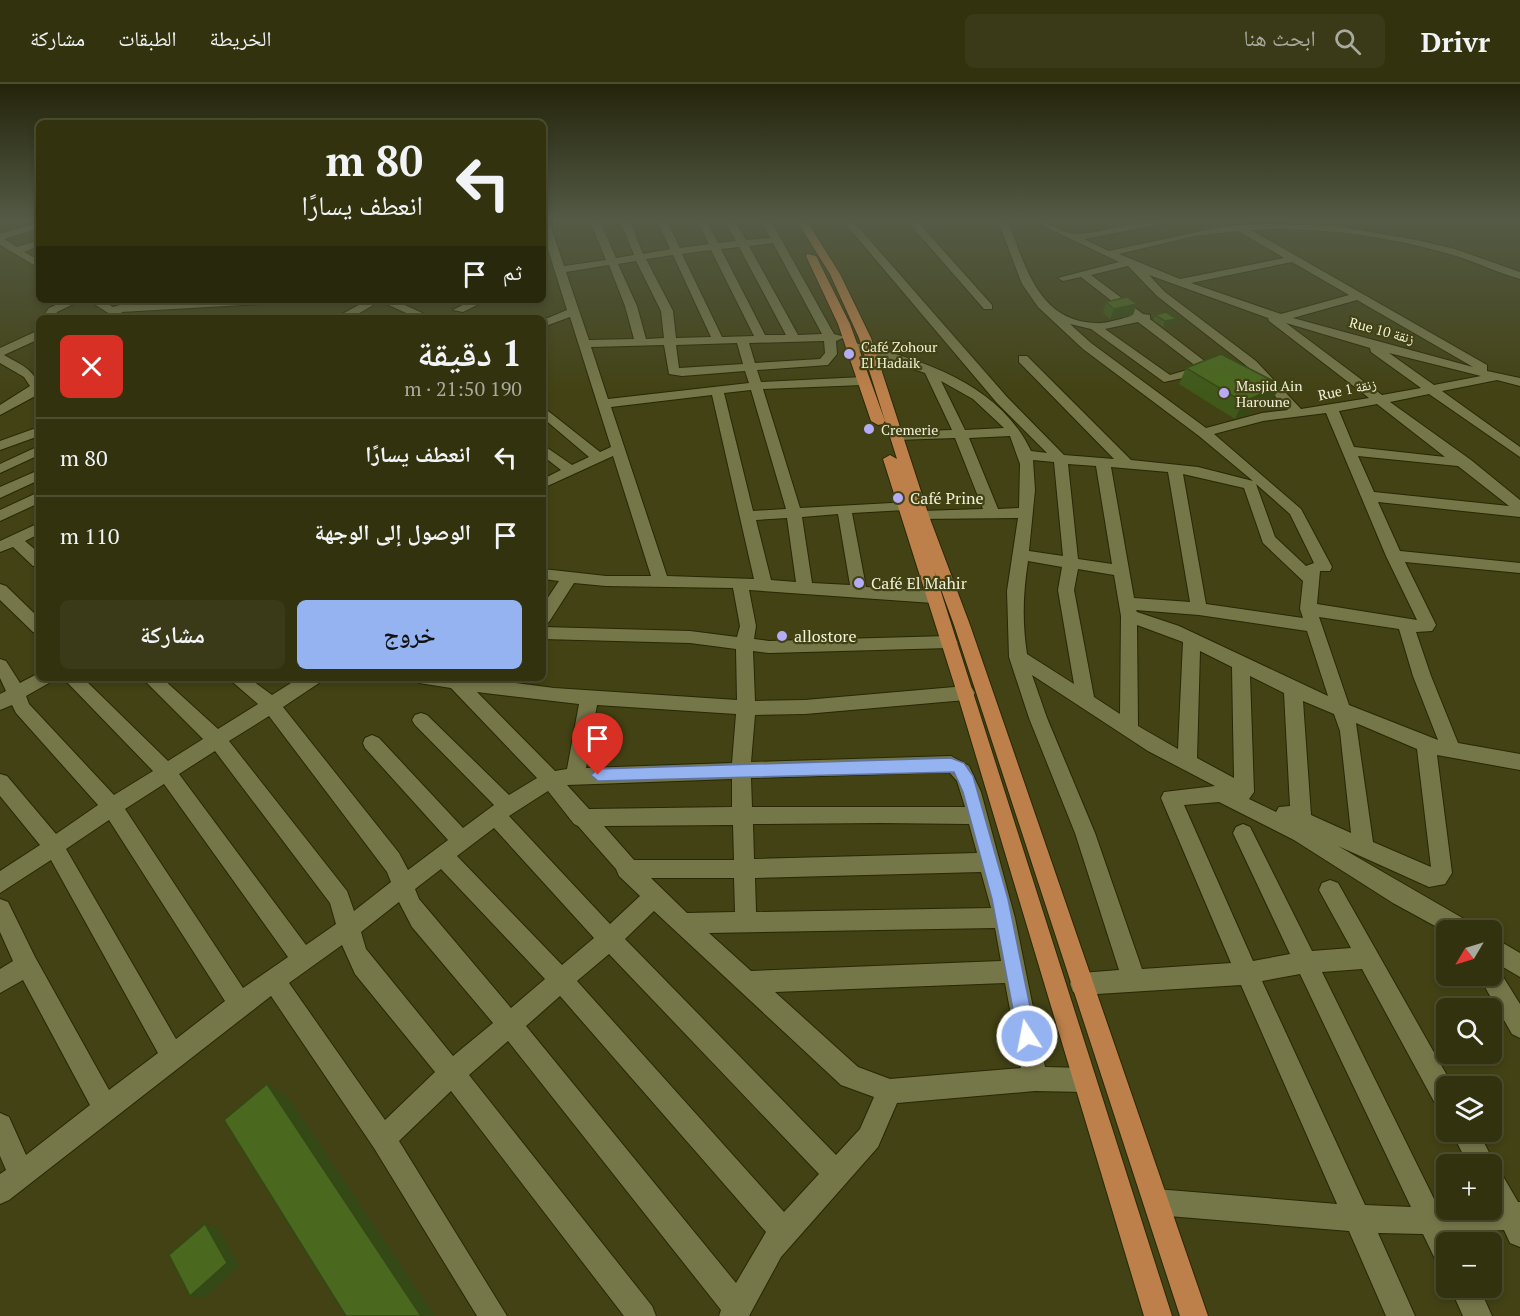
<!DOCTYPE html>
<html lang="ar">
<head>
<meta charset="utf-8">
<style>
  :root { --surface:#32320f; --page:#3a3a18; --text:#f1f3f6; --muted:#a8aa9e; --line:#4d4d2f; --accent:#95b2f1 }
  body { margin:0; font-family:"PT Serif","Noto Naskh Arabic",serif; background:var(--page); color:var(--text); direction:rtl; height:100vh; display:flex; flex-direction:column; font-size:22px; white-space:nowrap }
  * { box-sizing:border-box; margin:0 }
  p { font-size:20px; color:var(--muted) }
  .icon { flex:none; width:33px; height:33px; fill:none; stroke:currentColor; stroke-width:2; stroke-linecap:round; stroke-linejoin:round }
  .map { position:relative; flex:1; overflow:hidden; direction:ltr }
  .drawer { position:absolute; left:36px; top:231px; width:510px; height:366px; display:flex; flex-direction:column; background:var(--surface); border-radius:9px; box-shadow:0 3px 9px #0003,0 0 0 2px var(--line); direction:rtl }
  .drawer>* { flex:none }
  .hud { position:absolute; left:36px; top:36px; width:510px; height:183px; border-radius:9px; box-shadow:0 3px 9px #0003,0 0 0 2px var(--line); direction:rtl; background:#32320f; color:var(--text); overflow:hidden }
  .needle { width:39px; rotate:232deg }
  .tools { position:absolute; left:1436px; top:836px; display:grid; gap:12px }
  .tools a { display:grid; place-items:center; width:66px; height:66px; border-radius:9px; background:var(--surface); box-shadow:0 3px 9px #0003,0 0 0 2px var(--line); font-size:30px }
  .pin { position:absolute; display:grid; place-items:center; width:51px; height:51px; color:#fff; margin:-62px -26px; border-radius:50% 50% 50% 0; rotate:-45deg; box-shadow:0 0 6px #0007 }
  .pin .icon { rotate:45deg }
  .me { position:absolute; width:66px; margin:-33px; rotate:349deg; stroke-linejoin:round; filter:drop-shadow(0 0 4px #0008) }
  .turn { display:flex; align-items:center; gap:21px; height:126px; padding:0 24px; font-size:27px }
  .turn .icon { width:78px; height:78px; stroke-width:2.5 }
  .turn b { display:block; font-size:42px; line-height:51px }
  .then { display:flex; align-items:center; height:57px; padding:0 24px; background:#0003; gap:12px; font-size:22px }
  .round { display:grid; place-items:center; flex:none; width:63px; height:63px; border-radius:9px; background:var(--page) }
  .headline { display:flex; align-items:center; justify-content:space-between; height:102px; padding:0 24px }
  h1 { font-size:36px; font-weight:600; line-height:45px }
  .cta { display:flex; gap:12px; margin-top:auto; padding:12px 24px }
  .cta a { flex:1; height:69px; border-radius:9px; background:var(--accent); color:#111; font-size:24px; font-weight:600; line-height:69px; text-align:center }
  .cta a+a { background:var(--page); color:var(--text) }
  ul { padding:0; list-style:none }
  li { display:flex; align-items:center; gap:18px; height:78px; padding:0 24px; border-top:2px solid var(--line) }
  li div { flex:1 }
  li b { display:block; font-size:22px }
  li em { font-style:normal }
  header { display:flex; align-items:center; gap:36px; box-sizing:border-box; height:84px; padding:0 30px; background:var(--surface); border-bottom:2px solid var(--line) }
  header strong { font-size:28px }
  nav { display:flex; gap:33px; margin-inline-start:auto; font-size:21px }
  .search { width:420px; height:54px; background:var(--page); display:flex; align-items:center; gap:15px; box-sizing:border-box; padding:0 21px; border-radius:9px; color:var(--muted); font-size:22px }
  .map>svg:first-child { display:block }
  .lines { fill:none; stroke-linecap:round; stroke-linejoin:round }
  .minor-casing { stroke:#282805; stroke-width:2 }
  .major-casing { stroke:#282805; stroke-width:2 }
  .minor { fill:#767749; fill-rule:evenodd }
  .major { fill:#be804a; fill-rule:evenodd }
  .wall { fill:#40591a }
  .shaded-wall { fill:#344915 }
  .building { fill:#4a681e; stroke:#344915; stroke-width:1.5 }
  .route { fill:#95b2f1; stroke:#61749d; stroke-width:1.5 }
  .poi-dot { fill:#b5acf8; stroke:#424214; stroke-width:2 }
  .labels { text-anchor:middle; dominant-baseline:central; stroke-width:4.5; stroke-linejoin:round; paint-order:stroke }
  .far-street-label { font-size:14px; fill:#f1f2d9; stroke:#424214 }
  .far-poi-label { font-size:14px; fill:#f1f2d9; stroke:#424214; text-anchor:start }
  .poi-label { font-size:16px; fill:#f1f2d9; stroke:#424214; text-anchor:start }
</style>
</head>
<body>
<header>
<strong>Drivr</strong>
<div class="search"><svg class="icon" aria-label="search" viewBox="0 0 24 24"><circle cx="10" cy="10" r="6"/><path d="M15 15l6 6"/></svg>ابحث هنا</div>
<nav><a>الخريطة</a><a>الطبقات</a><a>مشاركة</a></nav>
</header>
<div class="map">
<svg width="1520" height="1232" viewBox="0 0 1520 1232">
  <rect width="100%" height="100%" fill="#424214"/>
  <g class="lines">
    <g class="minor-casing">
      <path id="minor" d="M543,137h6l15,45 42,-6 -16,-39h10l16,37 18,-3 -14,-34h10l13,33 27,-5 -13,-28h10l13,27 29,-4 -12,-23h10l11,22 18,-2 -11,-20h10l11,19 24,-2 -9,-17h10l63,113 11,3 -9,4 1,13 -9,11 -71,5 4,12 102,-5 6,4 -6,4 -100,4 37,119 110,-6 2,3 -2,3 -5,2 -53,3 14,74 67,4 8,6 -8,6 -184,-13 7,36 -2,13 15,2 180,-5 9,6 -9,6 -180,5 -16,-2 2,50 50,-1 161,-14 6,2 3,5 -3,5 -6,2 -161,14 -50,1 -4,47 200,-6 18,10 12,26 34,126 30,149 39,1 9,3 3,9 -3,9 -9,3 -49,-1 -138,12 -19,44 -97,110 -32,59h-30l2,-6 -213,-269 -39,34 183,231 4,10h-32l-173,-225 -52,50 108,175h-30l-103,-168 -103,-152 -262,204 -9,4v-30l6,-4 -6,-14v-43l9,4 17,38 64,-50 -67,-125 -23,13v-24l13,-8 -13,-29v-33l8,3 27,55 74,133 49,-37 -107,-193 -51,33v-22l40,-26 -40,-49v-22l7,2 49,58 42,-29 -82,-92 -4,-8 -12,5v-16l6,-3 -6,-13v-19l6,2 14,22 19,-10v5h13l-3,5 -23,13 3,8 85,91 39,-24 -90,-93h20l85,83 35,-22 -61,-61h20l56,51 40,-25 -30,-26h21l23,17 27,-17h23l-3,5 -36,24 116,146 9,17 40,-30 -83,-92 -2,-5 2,-5 7,-3 7,3 84,90 31,-23 -79,-80 -3,-5 3,-5 6,-2 6,2 82,80 28,-17 -86,-90 -32,-5 -3,-5h61l77,10 183,12 -1,-51 -46,-6 -147,-4v-12l147,4 47,6 3,-11 -7,-38 -127,-2 -32,-3 -25,39 -6,2v-19l16,-24 -16,-2v-10l63,7h45l-38,-120 -70,32v-9l18,-9 -18,-14v-11l29,20 17,-8 -46,-39v-11l57,45 11,-5 -41,-130 -27,10v-7l24,-10 -24,-77zM773,159l49,91 -24,1 -49,-89zM739,163l47,88h-21l-44,-86zM711,166l43,86 -32,1 -40,-83zM673,171l38,82 -35,1 -3,-27 -27,-52zM636,177l25,50 3,27 -18,1 -9,-33 -19,-42zM609,181l16,41 9,33 -45,1 -23,-68zM824,257l1,12 -5,6 -65,4 -6,-20zM737,259l6,21 -64,4 -3,-23zM664,261l5,29 13,2 63,-5 4,12 -141,16 -17,-52zM751,306l35,119 -33,2 -29,-118zM712,311l42,184 -87,-3 -56,-169zM838,430l12,71 -38,-2 -10,-66zM787,434l9,64 -25,-2 -15,-60zM477,608l102,12 -12,65 -12,2zM597,621l139,9 -4,49 -146,5zM269,632l118,156 4,10 -37,29 -7,-20 -118,-150zM215,667l115,152 6,21 -30,21 -127,-171zM949,688l8,9 8,26h-213l-1,-29zM732,695v28l-143,2 -22,-24zM164,700l124,173 -45,31 -118,-179zM548,707l26,33 4,2 38,43 3,7 21,20 -30,28 -101,-108zM109,736l116,181 -49,38 -110,-190zM881,739l88,1 8,29 -223,6 -1,-35zM733,741l1,35h-100l-30,-34zM494,744l100,110 -32,27 -105,-109zM441,785l104,110 -34,29 -92,-109 -4,-10zM981,788l10,36 -235,4 -1,-34zM651,794h83l1,34 -48,1zM399,818l13,25 81,96 -40,33 -87,-107 -5,-17zM654,827l187,174 33,12 -14,32 -24,26 -211,-216zM995,844l6,33 -250,10 -42,-38zM342,861l13,29 80,98 -50,48 -96,-137zM609,870l210,220 -35,38 -207,-231zM1005,899l16,85 -131,11 -32,-12 -83,-75zM560,912l206,236 -30,51 -210,-257z
        M843,137h10l154,176 57,58 50,4 -95,-97v-6h8l104,104 67,7 55,14 -54,-45 -116,-87 -45,-42 -16,-23 -24,-63h10c17,44 30,100 87,102 11,1 25,-4 36,-7l-50,-39 -18,4 -5,-3 61,-16 -86,-41c16,0 29,13 44,13 28,0 70,-20 96,-12l-89,17 25,12 115,-25 36,-2 76,2 81,14 38,9 65,23v7c-25,-7 -48,-19 -74,-26 -62,-17 -130,-27 -195,-23l236,135v6l33,7v8l-23,-6 -55,11 78,56v10l-91,-63 -39,8 81,58 49,40v17l-142,-15 22,49 120,12v10l-115,-11 31,63 -4,6 -16,1 15,44 27,67 62,11v16l-83,-15 15,118 -7,11 -16,3 -91,-41 133,77 3,7h-28v2l-53,-29 -99,-63 -75,-38 -35,3 69,156 37,-7 -57,-121 3,-6 7,-3 7,3 62,124 39,-3 -32,-58 3,-7 8,-3 8,3 115,203h-7v24l-9,-3 -75,-138 -40,3 116,235 8,-1v3h45v-45h-23l-17,-33h27l17,33 -2,4 7,3 18,31h2v45l-10,-4 -6,-13 -52,3 4,9h-10v23l-10,-4 -13,-27 -45,-1 37,83h-29l-37,-85 -193,-16 -9,-4 -4,-9 4,-9 9,-4 181,15 -96,-219 -160,10 -8,-3 -3,-8 3,-8 8,-3 38,-3 -44,-137 -46,-115 -20,-61 -2,-66 11,-73 -101,1 -2,-3 2,-3 5,-2 61,-2 -28,-71 -59,2 -7,-4 7,-4 56,-2 -27,-57 -79,-27 6,-4c68,17 147,41 179,109l16,2 -50,-50zM1238,147l46,27 -104,21 -61,-25 76,-18zM1292,178l57,33 -68,19 -90,-31zM1128,182l29,30 91,71 40,43 -26,3 -56,15 -115,-85 -21,-19 21,5 73,53 47,-10v-6l-61,-47v-4l-7,-1 -52,-39zM1149,191l119,43 1,3 100,77 -68,11 -45,-48 -91,-69zM1357,216l116,67 -180,-49zM1138,238l59,45 -27,8 -65,-46zM1286,239l84,25 1,4 50,36 -39,7zM1389,269l92,23 -47,9zM941,297l32,18 31,29 -39,2zM1377,320l68,53 -91,-10 -15,-36zM1326,329l60,143 31,64 -100,-16 3,-33h10l2,-4 -31,-58 -87,-75 49,-13zM1010,352l10,28 -1,44 -21,1 -29,-71zM1358,372l100,10 51,40 -135,-14zM1033,376l21,2 9,94 -34,-5 6,-61zM1068,380l28,2 16,98 -34,-5zM1111,383l57,5 22,130 -56,-4zM1183,390l61,14 19,55 40,38 -3,28 3,9 -97,-14zM1256,400l34,30 24,49 -8,3 -31,-29zM1028,477l34,6 -4,23 16,94 -47,-30c-5,-32 -4,-61 1,-93zM1078,485l36,6 7,41 -1,98 -26,-17 -20,-107zM1136,526l63,5 108,16 21,65 -149,-70 -42,-14zM1319,533l80,12 14,47 25,64 -89,-35zM1137,541l46,17 -5,107 -40,-23zM1200,567l32,16 2,111 -37,-20zM1032,591l116,76 67,35 -51,6 -3,6 70,165 -89,6 -47,-136 -48,-115zM1250,592l34,17 6,113 -11,1 -3,5 -27,-13 5,-7zM1303,617l31,13 6,17 11,102 -40,-18zM1356,639l61,26 14,118 -58,-25zM1300,890l111,233 -46,-2 -103,-224z
        M907,137h10l75,84v4h-8z
        M39,138v6l-35,11 13,8 22,-7v6l-15,6 15,8v8l-39,-23v-11z
        M67,216h15l-25,12 -3,6h-12l7,-10z
        M88,216h14l11,7 10,-3 161,-4 -6,3 -157,9 6,6h-11z
        M368,216h26l39,18h-16l-37,-17 -29,17h-16z
        M472,216h15l-24,12 -10,-2z
        M39,246v9l-35,16c19,11 35,16 35,39l-39,21v-10l30,-19 -6,-9 -24,-14v-15z
        M39,343v9l-39,14v-9z
        M39,362v9l-39,18v-9z
        M39,386v10l-39,18v-11z
        M39,408v11l-39,18v-11z
        M39,439v11l-14,7 14,12v14l-6,-1 -20,-19 -13,5v-11z
        M0,500l6,2 33,32v16l-6,-2 -33,-32z
        M1491,852l29,17v24l-29,-17z
        M1491,881l6,2 23,37v34l-8,-4 -34,-59h13z
        M1450,1203h29l13,29h-29z"/>
    </g>
    <g class="major-casing">
      <path id="major" d="M797,137h10l33,53 31,64 58,178 41,109 238,691h-28l-226,-691 -20,-55 238,746h-28l-187,-623 -74,-234 7,-4 7,4 -38,-121 -29,-64z
        M807,170l9,2 34,68 35,97 -2,3 -5,1 -7,-4 -33,-97 -32,-68z"/>
    </g>
    <use href="#minor" class="minor"/>
    <use href="#major" class="major"/>
  </g>
  <path class="wall" d="M1106,218l27,13 -23,4 -7,-6z
    M1155,231l22,4 -2,5 -12,3 -10,-7z
    M1186,284l86,33 -37,18 -56,-35z"/>
  <path class="shaded-wall" d="M1137,220l-4,11 -23,4 4,-10z
    M1177,235l-2,5 -12,3 2,-6z
    M1281,301l-9,16 -37,18 8,-17z
    M267,1000l21,13 147,219h-14z
    M205,1140l13,4 21,38 -35,32 -14,-2z"/>
  <path class="building" d="M1127,213l10,7 -23,5 -8,-7z
    M1166,228l11,7 -12,2 -10,-6z
    M1221,270l60,31 -38,17 -57,-34z
    M267,1000l154,232h-75l-122,-196z
    M205,1140l22,39 -37,33 -21,-41z"/>
  <linearGradient id="sky" x2="0" y2="1"><stop stop-color="#24240b"/><stop offset="0.44" stop-color="#545a45"/><stop offset="1" stop-color="#545a45" stop-opacity="0"/></linearGradient>
  <rect width="1520" height="309" fill="url(#sky)"/>
  <path class="route" d="M951,674l13,5 9,13 35,123 28,137 -3,6 -6,3 -6,-3 -3,-6 -26,-137 -29,-107 -9,-20 -356,9 -7,-6 7,-6z"/>
  <g class="poi-dot">
    <circle cx="849" cy="270" r="6"/>
    <circle cx="1224" cy="309" r="6"/>
    <circle cx="869" cy="345" r="6"/>
    <circle cx="898" cy="414" r="6"/>
    <circle cx="859" cy="499" r="6"/>
    <circle cx="782" cy="552" r="6"/>
  </g>
  <g class="labels">
    <g class="far-street-label">
      <text transform="translate(1382 246) rotate(15)">Rue 10 زنقة</text>
      <text transform="translate(1347 305) rotate(-12)">Rue 1 زنقة</text>
    </g>
    <g class="far-poi-label">
      <text x="861" y="262">Café Zohour<tspan x="861" dy="16">El Hadaik</tspan></text>
      <text x="1236" y="301">Masjid Ain<tspan x="1236" dy="16">Haroune</tspan></text>
      <text x="881" y="345">Cremerie</text>
    </g>
    <g class="poi-label">
      <text x="910" y="414">Café Prine</text>
      <text x="871" y="499">Café El Mahir</text>
      <text x="794" y="552">allostore</text>
    </g>
  </g>
</svg>
<div class="tools">
<a><svg class="needle" viewBox="-14 -14 28 28"><path d="M0-13l5 13h-10z" fill="#e53935"/><path d="M0 13l5-13h-10z" fill="#a8aa9e"/></svg></a>
<a><svg class="icon" aria-label="search" viewBox="0 0 24 24"><circle cx="10" cy="10" r="6"/><path d="M15 15l6 6"/></svg></a>
<a><svg class="icon" aria-label="layers" viewBox="0 0 24 24"><path d="M12 4l9 5-9 5-9-5zM3 14l9 5 9-5"/></svg></a>
<a>+</a>
<a>−</a>
</div>
<div class="pin" style="left:598px;top:691px;background:#d93025"><svg class="icon" aria-label="arrive" viewBox="0 0 24 24"><path d="M6 21V4h12l-3 4 3 4H6"/></svg></div>
<svg class="me" style="left:1027px;top:952px" viewBox="-20 -20 40 40"><circle r="17" fill="#95b2f1" stroke="#fff" stroke-width="3"/><path d="M0-11L8 9 0 5-8 9z" fill="#fff"/></svg>
<div class="hud">
<div class="turn"><svg class="icon" aria-label="left" viewBox="0 0 24 24"><path d="M17 20v-9H6M10 6l-5 5 5 5"/></svg><div><b>80 m</b>انعطف يسارًا</div></div>
<div class="then">ثم<svg class="icon" aria-label="arrive" viewBox="0 0 24 24"><path d="M6 21V4h12l-3 4 3 4H6"/></svg></div>
</div>
<section class="drawer">
<div class="headline"><div><h1>1 دقيقة</h1><p>190 m · 21:50</p></div><a class="round" style="background:#d93025;color:#fff"><svg class="icon" aria-label="close" viewBox="0 0 24 24"><path d="M6 6l12 12M18 6L6 18"/></svg></a></div>
<ul>
<li><svg class="icon" aria-label="left" viewBox="0 0 24 24"><path d="M17 20v-9H6M10 6l-5 5 5 5"/></svg><div><b>انعطف يسارًا</b></div><em>80 m</em></li>
<li><svg class="icon" aria-label="arrive" viewBox="0 0 24 24"><path d="M6 21V4h12l-3 4 3 4H6"/></svg><div><b>الوصول إلى الوجهة</b></div><em>110 m</em></li>
</ul>
<div class="cta"><a>خروج</a><a>مشاركة</a></div>
</section>
</div>
</body>
</html>
